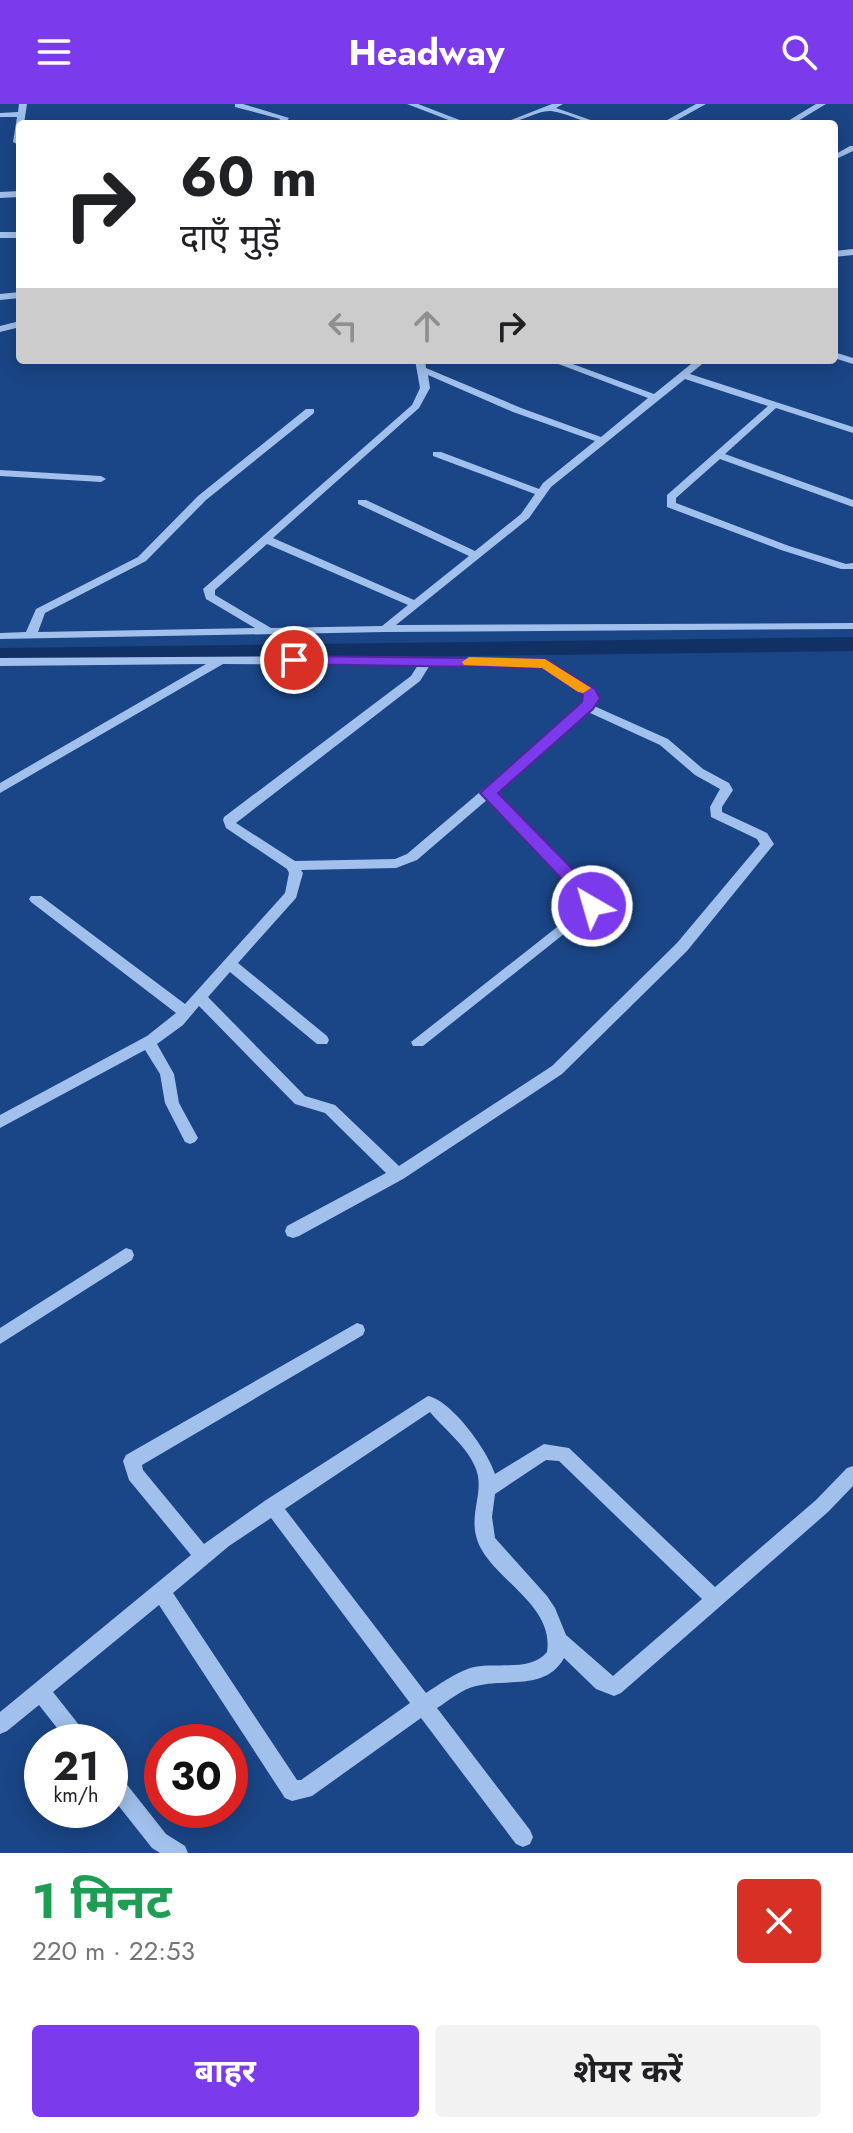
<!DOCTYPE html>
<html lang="hi">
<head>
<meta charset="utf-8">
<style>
  :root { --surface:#fff; --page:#f2f2f2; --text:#202124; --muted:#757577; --accent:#7c3aed }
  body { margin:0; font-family:Jost,"Noto Sans Devanagari",sans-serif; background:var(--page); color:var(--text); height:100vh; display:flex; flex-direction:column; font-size:30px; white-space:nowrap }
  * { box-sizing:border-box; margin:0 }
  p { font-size:26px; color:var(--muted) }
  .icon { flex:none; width:44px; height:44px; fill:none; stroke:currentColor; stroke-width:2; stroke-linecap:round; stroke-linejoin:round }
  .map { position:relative; height:1749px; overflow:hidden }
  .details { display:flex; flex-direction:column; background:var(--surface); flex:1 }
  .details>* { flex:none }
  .banner { position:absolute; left:16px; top:16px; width:822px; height:244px; border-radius:8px; box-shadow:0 4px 20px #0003; background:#fff; color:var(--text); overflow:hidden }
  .speed { position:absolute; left:24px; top:1620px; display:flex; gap:16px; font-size:40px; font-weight:700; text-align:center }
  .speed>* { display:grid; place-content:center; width:104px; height:104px; border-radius:50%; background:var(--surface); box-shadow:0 4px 20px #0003; line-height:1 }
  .speed small { font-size:20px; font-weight:400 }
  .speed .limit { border:12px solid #d22; background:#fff; color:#111 }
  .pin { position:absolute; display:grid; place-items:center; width:68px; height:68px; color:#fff; margin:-34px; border:4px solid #fff; border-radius:50%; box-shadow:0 2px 8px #0007 }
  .me { position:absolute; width:88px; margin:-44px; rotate:322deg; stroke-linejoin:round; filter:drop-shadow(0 0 6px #0008) }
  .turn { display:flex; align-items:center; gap:28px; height:168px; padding:0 32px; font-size:36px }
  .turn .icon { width:104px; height:104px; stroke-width:2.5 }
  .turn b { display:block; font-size:56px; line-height:68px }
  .lanes { display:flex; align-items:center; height:76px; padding:0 32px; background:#0003; justify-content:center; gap:40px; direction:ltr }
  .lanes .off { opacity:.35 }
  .round { display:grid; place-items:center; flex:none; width:84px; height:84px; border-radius:8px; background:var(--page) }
  .headline { display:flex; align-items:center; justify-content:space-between; height:136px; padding:0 32px }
  h1 { font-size:48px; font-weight:700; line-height:60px; color:#1e9e55 }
  .cta { display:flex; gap:16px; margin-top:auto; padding:16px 32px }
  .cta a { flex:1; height:92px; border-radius:8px; background:var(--accent); color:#fff; font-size:32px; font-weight:700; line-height:92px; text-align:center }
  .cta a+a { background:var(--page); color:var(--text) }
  header { display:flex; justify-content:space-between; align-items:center; height:104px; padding:0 32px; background:var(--accent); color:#fff; font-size:36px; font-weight:700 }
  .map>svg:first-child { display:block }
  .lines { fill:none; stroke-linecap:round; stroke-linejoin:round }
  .canal { fill:#113164; fill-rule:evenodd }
  .minor { fill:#a1c0ec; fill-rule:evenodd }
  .route { fill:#7c3aed; stroke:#51269a; stroke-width:2 }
  .slow { fill:#f59e0b }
</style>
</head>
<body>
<header><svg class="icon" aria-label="menu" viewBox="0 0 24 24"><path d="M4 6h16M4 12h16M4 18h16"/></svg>Headway<svg class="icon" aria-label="search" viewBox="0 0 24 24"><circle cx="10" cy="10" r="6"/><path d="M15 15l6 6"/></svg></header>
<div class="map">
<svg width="853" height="1749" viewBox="0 0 853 1749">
  <rect width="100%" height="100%" fill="#1a4586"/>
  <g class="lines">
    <path class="canal" d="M853,533v14l-853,11v-14z"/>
    <path class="minor" d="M19,0h8l-3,20h-4v19l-3,1 -4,-2 4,-25h-17v-4l18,-1z
      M235,0h8l46,14 -4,6h-8l3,-5 -45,-12z
      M407,0h11l52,20h-11z
      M552,0h11l-7,4 46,16c-19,0 -33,-11 -51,-13 -14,-1 -33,13 -50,13z
      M696,0h10l-36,20h-10z
      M816,0h10l-33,20h-10z
      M850,42h3v5l-19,9v-5z
      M20,87v6l-20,1v-6z
      M0,128h20v6h-20z
      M853,145v6l-19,2v-6z
      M20,188v6l-20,2v-6z
      M20,217v6l-20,5v-6z
      M834,248l19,6v6l-19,-6z
      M415,256h10l1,8 95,40 80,29 47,-39 -100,-38h14l92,34 42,-34h11l-17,14 163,53v6l-77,-25 -51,46 128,46v7l-133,-48 -44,39v5l113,43 57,18 7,-1v6h-12l-60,-19 -114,-43v-12l101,-89 -83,-27 -134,108 -22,31 -133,107 457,-2v6l-468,3 -385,7v-6l26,-1 10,-23 102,-52 60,-61 108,-87h8v4l-108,87 -60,61 -101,52 -7,19 217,-4 -49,-29 -3,-10 209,-184 8,-17zM428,271l85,37 82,29 -52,42 -4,6 -98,-37h-8v4l102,38 -14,20 -46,37 -109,-51h-8v4l111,52 -55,44 -141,-62 146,-130 11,-20zM267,440l141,61 -26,21 -111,2 -56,-33v-5z
      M0,366l101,6 5,3 -5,3 -101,-6z
      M350,552l191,3 12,4 42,29 2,3 -3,11 74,33 35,30 26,14 4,7 -11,17v5l45,21 7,11 -87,107 -125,123 -159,105 -104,57 -6,2 -6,-2 -2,-5 2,-5 99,-53 -61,-60 -30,-9 -96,-98 -16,19 -26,19 17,30 5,29 19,35 -3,4 -5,2 -5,-2 -20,-39 -5,-29 -15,-24 -145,78v-13l147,-79 29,-23 -145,-111 -2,-3 2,-3h10l144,108 100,-111 4,-20 -2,-4 -61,-41 -3,-8 1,-3 187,-141 7,-11 -195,-1 -223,129v-10l206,-119 -206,2v-8zM430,561l110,2 45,29 -4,10 -174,148 -12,5 -100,2 -59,-38 184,-142zM588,608l72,33 35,30 25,14 -10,18 1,10 46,22 3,5 -83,99 -125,123 -153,100 -64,-61 -30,-9 -97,-99 22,-25 87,72h10l2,-4 -2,-4 -89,-73 58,-65 7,-25 -2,-3 95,-2 21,-8 71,-61 95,99 2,7 -174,137 2,4h10l176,-140 -5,-13 -98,-101z
      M126,1144l6,2 2,5 -2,5 -132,84v-16z
      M357,1219l6,2 2,5 -2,5 -221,130 1,5 61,74 62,-44 162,-104c24,5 60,55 67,78l49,-30 25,4 146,139 101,-87 31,-32 6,-2v20l-25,26 -207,181 -7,3 -18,-7 -32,-31c-18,33 -58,20 -88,28 -14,3 -26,14 -39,22l93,122 3,7 -3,7 -7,3 -7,-3 -95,-126 -109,78 -20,5 -7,-3 -126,-193 -106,87 34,43 3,7h-22l-29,-37 -32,26 -7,3v-22l191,-157 -62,-75 -6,-19 3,-6zM430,1308c14,17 38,35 46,57 10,27 -13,51 7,83 20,32 71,57 64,100 -17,21 -54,9 -77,16 -17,6 -30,16 -44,25l-141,-184zM546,1356l13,1 143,138 -89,77 -47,-41 -11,-27 -8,-12 -52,-58 -3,-21 3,-23zM271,1414l139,185 -109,77h-4l-124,-187 56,-47z
      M110,1665l7,3 49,62 19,12 3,7h-28l-8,-5 -42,-53z"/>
  </g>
  <path class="route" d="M294,552l251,3 50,30 5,9 -7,11 -95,84 97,99 6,14 -3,5h-12l-5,-12 -101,-106 102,-91 1,-7 -41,-27 -253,-4 -2,-4z"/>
  <path class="slow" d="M469,553l76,2 46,29 -8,5 -5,-1 -36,-24 -78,-3 -2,-3z"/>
</svg>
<div class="speed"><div>21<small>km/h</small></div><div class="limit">30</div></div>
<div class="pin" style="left:294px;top:556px;background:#d93025"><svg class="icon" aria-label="arrive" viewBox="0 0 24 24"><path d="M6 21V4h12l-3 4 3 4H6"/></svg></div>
<svg class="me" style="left:592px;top:802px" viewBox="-20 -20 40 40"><circle r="17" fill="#7c3aed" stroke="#fff" stroke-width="3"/><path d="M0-11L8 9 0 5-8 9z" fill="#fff"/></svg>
<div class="banner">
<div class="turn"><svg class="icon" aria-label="right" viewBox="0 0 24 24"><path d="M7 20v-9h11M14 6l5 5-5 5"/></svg><div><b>60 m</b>दाएँ मुड़ें</div></div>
<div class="lanes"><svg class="icon off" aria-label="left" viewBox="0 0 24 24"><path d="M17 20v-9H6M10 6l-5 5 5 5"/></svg><svg class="icon off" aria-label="ahead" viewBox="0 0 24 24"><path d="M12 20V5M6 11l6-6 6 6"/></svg><svg class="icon" aria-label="right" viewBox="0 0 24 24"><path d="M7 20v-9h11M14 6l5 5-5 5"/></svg></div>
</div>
</div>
<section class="details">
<div class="headline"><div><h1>1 मिनट</h1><p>220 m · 22:53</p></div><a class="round" style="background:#d93025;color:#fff"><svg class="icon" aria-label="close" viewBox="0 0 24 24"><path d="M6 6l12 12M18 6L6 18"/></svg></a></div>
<div class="cta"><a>बाहर</a><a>शेयर करें</a></div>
</section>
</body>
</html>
